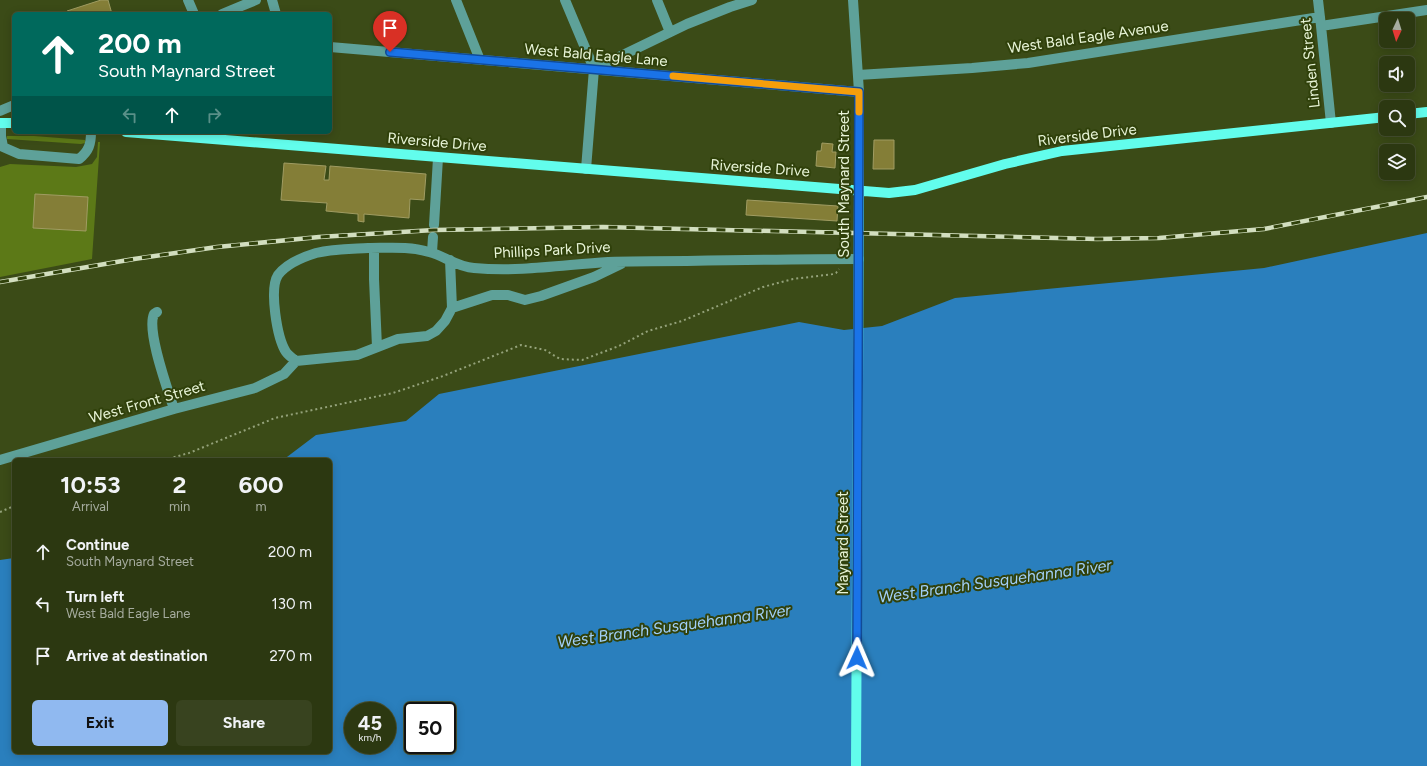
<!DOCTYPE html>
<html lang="en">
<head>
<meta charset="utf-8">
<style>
  :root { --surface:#2c3811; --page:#38431f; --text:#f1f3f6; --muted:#a6ac9f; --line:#485231; --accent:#90b9f0 }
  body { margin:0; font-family:Figtree,sans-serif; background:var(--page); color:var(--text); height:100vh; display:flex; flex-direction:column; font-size:15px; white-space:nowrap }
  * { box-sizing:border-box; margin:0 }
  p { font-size:13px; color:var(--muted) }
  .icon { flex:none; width:22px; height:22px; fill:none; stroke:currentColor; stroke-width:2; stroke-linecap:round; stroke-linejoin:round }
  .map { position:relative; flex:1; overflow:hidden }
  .drawer { position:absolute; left:12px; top:458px; width:320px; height:296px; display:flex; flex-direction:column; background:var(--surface); border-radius:6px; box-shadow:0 2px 10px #0003,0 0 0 1px var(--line) }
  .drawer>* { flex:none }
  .hud { position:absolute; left:12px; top:12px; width:320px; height:122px; border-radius:6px; box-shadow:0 2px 10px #0003,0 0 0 1px var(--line); background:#00695c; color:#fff; overflow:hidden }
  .needle { width:26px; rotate:184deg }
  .buttons { position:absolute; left:1379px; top:12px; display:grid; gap:8px }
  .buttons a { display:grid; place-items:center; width:36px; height:36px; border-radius:6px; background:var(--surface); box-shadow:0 2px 10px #0003,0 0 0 1px var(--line); font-size:20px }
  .speed { position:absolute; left:344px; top:702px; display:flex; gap:8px; font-size:20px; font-weight:700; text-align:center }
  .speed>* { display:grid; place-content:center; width:52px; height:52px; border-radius:50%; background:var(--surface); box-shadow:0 2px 10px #0003,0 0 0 1px var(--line); line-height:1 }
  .speed small { font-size:10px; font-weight:400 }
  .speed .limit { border:2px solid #111; border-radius:6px; background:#fff; color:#111 }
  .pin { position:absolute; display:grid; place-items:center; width:34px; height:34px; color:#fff; margin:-41px -17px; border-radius:50% 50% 50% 0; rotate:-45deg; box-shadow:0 0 4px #0007 }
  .pin .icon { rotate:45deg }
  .me { position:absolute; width:44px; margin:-22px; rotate:1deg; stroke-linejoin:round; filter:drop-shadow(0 0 3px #0008) }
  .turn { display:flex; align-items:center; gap:14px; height:84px; padding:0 20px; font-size:18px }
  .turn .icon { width:52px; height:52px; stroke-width:2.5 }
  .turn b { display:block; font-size:28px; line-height:34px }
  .lanes { display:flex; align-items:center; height:38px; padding:0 20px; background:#0003; justify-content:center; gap:20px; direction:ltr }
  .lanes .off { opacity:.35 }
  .eta { display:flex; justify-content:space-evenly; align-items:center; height:68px; text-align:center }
  .eta b { font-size:24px; font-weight:700; line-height:28px }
  .button { display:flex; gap:8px; margin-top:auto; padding:8px 20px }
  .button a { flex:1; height:46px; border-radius:6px; background:var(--accent); color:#111; font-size:16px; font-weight:700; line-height:46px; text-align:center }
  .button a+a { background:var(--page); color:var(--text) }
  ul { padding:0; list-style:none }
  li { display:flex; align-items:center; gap:12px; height:52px; padding:0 20px }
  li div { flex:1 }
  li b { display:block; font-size:15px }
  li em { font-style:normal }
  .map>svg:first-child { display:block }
  .green { fill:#5c7917 }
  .water { fill:#2a7fbd; fill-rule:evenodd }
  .building { fill:#847e37; stroke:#a09c62 }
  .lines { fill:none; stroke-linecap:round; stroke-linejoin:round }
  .path { stroke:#94a27a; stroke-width:2; stroke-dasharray:2 3; stroke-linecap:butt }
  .minor { stroke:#5ea199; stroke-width:10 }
  .major { stroke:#62fdec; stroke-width:10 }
  .rail-casing { stroke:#d2debf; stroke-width:4.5 }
  .rail { stroke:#30410b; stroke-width:3; stroke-dasharray:9; stroke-linecap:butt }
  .route-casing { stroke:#114b97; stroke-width:10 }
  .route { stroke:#1a73e8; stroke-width:7 }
  .slow { stroke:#f59e0b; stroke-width:7 }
  .labels { text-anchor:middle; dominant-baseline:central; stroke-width:4; stroke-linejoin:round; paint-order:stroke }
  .street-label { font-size:15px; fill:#e8f4d7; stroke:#30410b }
  .water-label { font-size:16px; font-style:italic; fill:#a1cff8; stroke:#30410b }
</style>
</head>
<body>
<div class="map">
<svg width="1427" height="766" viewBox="0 0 1427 766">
  <rect width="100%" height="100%" fill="#3b4b17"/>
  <path class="green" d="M7,136h27l51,4v3l-4,1 -74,-5z
    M98,142h2l-8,117 -92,18v-110l10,-3 66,3 16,-3 5,-7z"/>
  <path class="water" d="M1427,233v533h-1427v-206l14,-2v194h316v-292h-47l33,-25 90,-14 33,-27 360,-72 45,8 38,-4 73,-28 309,-30zM353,711h34v34h-34zM413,711h34v34h-34z"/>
  <path class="building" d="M101,0h7l4,14h-44l-1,-3z
    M874,140h20v29h-21z
    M822,143l11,1 -1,8h4l-1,16 -19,-2 1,-15h4z
    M284,163l42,3 -2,14h5l1,-14 96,8 -2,26 -14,-1 -1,19 -45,-4v8l-6,-1v-7l-32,-3 1,-8 -46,-3z
    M35,194l53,3 -2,34 -53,-3z
    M747,200l91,6 -1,15 -91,-6z"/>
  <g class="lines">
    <path class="path" d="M164,460l25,-7 86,-35 118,-25 50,-17 78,-31 24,5 15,9 22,1 37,-14 29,-15 34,-10 81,-34 30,-8 41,-5 2,-1 3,-4
      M0,512l14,-6"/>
    <path class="minor" d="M188,0l6,14
      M272,0l4,14
      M456,0l24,60
      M565,0l29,69 -8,100
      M657,0l13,32
      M853,0l6,92v99
      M1318,0l3,26 10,97
      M222,14l34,-14
      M1321,26l106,-16
      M330,47l529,45
      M594,69l93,-45 43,-17 22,-7
      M858,75l114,-7 56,-5 292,-46
      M0,111l14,-6
      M1,123v13l2,11 16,7 60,5c10,-8 12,-15 12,-27
      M434,225l4,-67
      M374,248v31l3,68
      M432,252l1,-15
      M452,308l40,-13h16l17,5 16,-4 53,-19 27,-13
      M157,312l-3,2c-8,17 14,76 20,95
      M296,361c-4,-3 -8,-6 -10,-9 -9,-14 -17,-63 -8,-77 9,-12 25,-18 38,-22 17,-4 35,-4 52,-5 21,0 41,-2 61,4 16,4 28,15 45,16 46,4 88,-3 134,-6 26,-1 53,-1 79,-1 57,-1 115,-2 172,-2
      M296,361l61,-6 41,-16 29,-3 9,-5 9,-10 7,-13 -2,-48
      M0,460l174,-51 81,-21 29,-14 12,-13"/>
    <path class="major" d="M1408,114l19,-2
      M0,123h14
      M126,132l763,61 26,-3 90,-26 57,-13 324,-34
      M856,766l3,-575"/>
    <g class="rail-casing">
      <path id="rail" d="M0,282l134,-23 83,-12 102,-10 115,-7 169,-3 494,12 62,-1 105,-9 163,-32"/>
    </g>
    <use href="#rail" class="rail"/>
  </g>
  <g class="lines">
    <g class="route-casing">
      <path id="route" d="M390,52l469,40 -2,566"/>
    </g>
    <use href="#route" class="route"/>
    <path class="slow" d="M673,76l186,16v20"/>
  </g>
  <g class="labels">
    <g class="street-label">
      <text transform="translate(1088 37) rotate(-8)">West Bald Eagle Avenue</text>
      <text transform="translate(596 55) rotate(5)">West Bald Eagle Lane</text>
      <text transform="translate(1310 63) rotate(-96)">Linden Street</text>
      <text transform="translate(1087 135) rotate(-7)">Riverside Drive</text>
      <text transform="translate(437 142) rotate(5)">Riverside Drive</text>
      <text transform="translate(760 168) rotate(4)">Riverside Drive</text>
      <text transform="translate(844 184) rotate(-90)">South Maynard Street</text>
      <text transform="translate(552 250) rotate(-3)">Phillips Park Drive</text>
      <text transform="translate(147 402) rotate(-16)">West Front Street</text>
      <text transform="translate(843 543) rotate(-90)">Maynard Street</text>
    </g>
    <g class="water-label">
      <text transform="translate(995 581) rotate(-8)">West Branch Susquehanna River</text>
      <text transform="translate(674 626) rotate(-8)">West Branch Susquehanna River</text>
    </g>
  </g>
</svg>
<div class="buttons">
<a><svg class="needle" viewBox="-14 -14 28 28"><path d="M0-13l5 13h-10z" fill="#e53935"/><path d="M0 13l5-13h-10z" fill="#a6ac9f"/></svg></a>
<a><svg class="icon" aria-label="sound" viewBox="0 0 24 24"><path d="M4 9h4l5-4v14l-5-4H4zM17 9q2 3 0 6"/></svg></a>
<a><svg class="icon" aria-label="search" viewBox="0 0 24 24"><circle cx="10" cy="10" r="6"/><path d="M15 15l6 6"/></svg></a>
<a><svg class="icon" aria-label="layers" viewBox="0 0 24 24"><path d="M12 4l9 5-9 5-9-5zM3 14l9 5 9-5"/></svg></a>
</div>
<div class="speed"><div>45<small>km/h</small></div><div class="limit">50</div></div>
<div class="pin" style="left:390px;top:52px;background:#d93025"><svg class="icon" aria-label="arrive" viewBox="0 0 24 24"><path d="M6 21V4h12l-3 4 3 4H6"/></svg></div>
<svg class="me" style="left:857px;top:658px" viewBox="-20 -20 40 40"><path d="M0-17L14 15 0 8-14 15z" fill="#1a73e8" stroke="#fff" stroke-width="4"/></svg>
<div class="hud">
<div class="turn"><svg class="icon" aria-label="ahead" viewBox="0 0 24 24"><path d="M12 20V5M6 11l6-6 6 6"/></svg><div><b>200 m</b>South Maynard Street</div></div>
<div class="lanes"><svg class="icon off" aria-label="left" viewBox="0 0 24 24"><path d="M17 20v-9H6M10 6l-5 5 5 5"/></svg><svg class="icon" aria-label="ahead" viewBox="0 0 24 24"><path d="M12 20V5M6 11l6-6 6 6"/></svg><svg class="icon off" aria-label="right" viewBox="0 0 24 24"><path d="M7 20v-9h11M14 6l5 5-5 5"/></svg></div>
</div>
<section class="drawer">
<div class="eta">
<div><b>10:53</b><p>Arrival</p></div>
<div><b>2</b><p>min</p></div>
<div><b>600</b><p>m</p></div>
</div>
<ul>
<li><svg class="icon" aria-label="ahead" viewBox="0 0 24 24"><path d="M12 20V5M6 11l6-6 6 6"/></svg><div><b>Continue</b><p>South Maynard Street</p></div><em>200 m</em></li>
<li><svg class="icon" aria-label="left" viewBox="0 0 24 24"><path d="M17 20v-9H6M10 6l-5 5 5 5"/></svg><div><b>Turn left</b><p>West Bald Eagle Lane</p></div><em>130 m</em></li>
<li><svg class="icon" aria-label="arrive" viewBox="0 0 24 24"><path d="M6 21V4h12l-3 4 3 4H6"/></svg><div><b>Arrive at destination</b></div><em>270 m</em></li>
</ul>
<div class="button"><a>Exit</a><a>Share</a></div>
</section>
</div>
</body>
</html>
